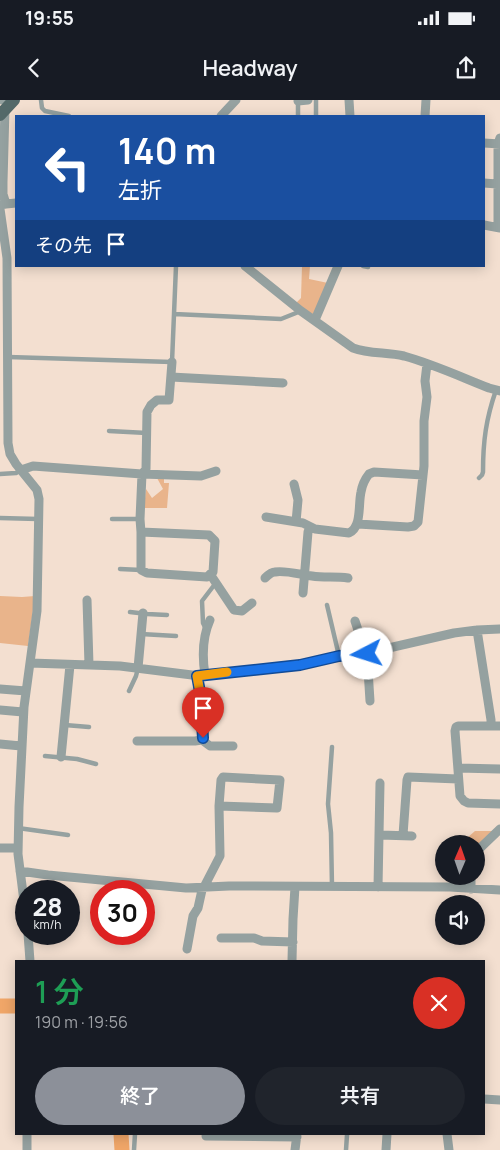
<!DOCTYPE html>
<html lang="ja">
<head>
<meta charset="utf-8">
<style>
  :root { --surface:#171b24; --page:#20242c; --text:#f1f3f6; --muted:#9ea1a6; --accent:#8c9099 }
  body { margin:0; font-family:Manrope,"Noto Sans JP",sans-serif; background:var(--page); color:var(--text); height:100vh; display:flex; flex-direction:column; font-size:19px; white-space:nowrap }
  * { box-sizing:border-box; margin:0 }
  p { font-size:16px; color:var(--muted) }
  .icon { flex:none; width:28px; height:28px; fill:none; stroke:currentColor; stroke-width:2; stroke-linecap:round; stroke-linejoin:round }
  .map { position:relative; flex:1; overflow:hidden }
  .sheet { position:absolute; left:15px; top:860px; width:470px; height:175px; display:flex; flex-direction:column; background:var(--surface); border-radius:0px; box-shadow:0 2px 12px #0003 }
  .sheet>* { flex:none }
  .hud { position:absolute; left:15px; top:15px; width:470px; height:152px; border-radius:0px; box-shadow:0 2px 12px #0003; background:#1a4fa0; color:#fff; overflow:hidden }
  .needle { width:32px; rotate:2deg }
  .tools { position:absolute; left:435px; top:735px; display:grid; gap:10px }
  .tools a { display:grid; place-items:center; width:50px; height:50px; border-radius:50%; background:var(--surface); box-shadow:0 2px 12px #0003; font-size:25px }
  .speed { position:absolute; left:15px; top:780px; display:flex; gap:10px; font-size:25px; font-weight:700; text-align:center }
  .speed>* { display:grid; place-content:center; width:65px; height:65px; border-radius:50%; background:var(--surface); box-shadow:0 2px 12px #0003; line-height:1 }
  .speed small { font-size:12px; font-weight:400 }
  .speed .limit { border:8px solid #d22; background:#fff; color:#111 }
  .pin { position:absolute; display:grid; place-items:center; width:42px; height:42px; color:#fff; margin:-51px -21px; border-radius:50% 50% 50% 0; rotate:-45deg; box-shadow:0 0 5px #0007 }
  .pin .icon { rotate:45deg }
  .me { position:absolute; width:55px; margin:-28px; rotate:265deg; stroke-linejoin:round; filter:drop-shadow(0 0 4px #0008) }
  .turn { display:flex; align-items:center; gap:18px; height:105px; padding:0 20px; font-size:22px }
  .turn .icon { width:65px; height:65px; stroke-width:2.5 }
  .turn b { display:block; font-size:35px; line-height:42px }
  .then { display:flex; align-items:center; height:48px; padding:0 20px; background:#0003; gap:10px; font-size:19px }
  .round { display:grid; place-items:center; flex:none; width:52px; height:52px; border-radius:26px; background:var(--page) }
  .overview { display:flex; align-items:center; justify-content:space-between; height:85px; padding:0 20px }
  h1 { font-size:30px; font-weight:600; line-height:38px; color:#1e9e55 }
  .primary-button { display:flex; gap:10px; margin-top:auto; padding:10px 20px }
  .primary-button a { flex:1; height:58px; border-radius:30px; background:var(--accent); color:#fff; font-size:20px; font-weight:600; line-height:58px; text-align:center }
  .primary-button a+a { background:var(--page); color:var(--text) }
  .status { display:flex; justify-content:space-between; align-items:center; height:35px; padding:0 25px; background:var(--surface); direction:ltr }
  .status svg { height:14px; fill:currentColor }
  header { display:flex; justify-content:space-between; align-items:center; height:65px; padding:0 20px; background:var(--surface); font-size:22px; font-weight:600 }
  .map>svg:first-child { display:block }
  .green { fill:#e9b48b }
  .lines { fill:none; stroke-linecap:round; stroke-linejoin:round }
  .river { stroke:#f0a668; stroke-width:15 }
  .lane { stroke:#95a1a0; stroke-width:4.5 }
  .street { stroke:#95a1a0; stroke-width:9 }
  .primary { stroke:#546969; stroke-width:12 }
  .route-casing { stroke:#114b97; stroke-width:12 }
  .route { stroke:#1a73e8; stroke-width:9 }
  .slow { stroke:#f59e0b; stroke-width:9 }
</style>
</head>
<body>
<div class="status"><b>19:55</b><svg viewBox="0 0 49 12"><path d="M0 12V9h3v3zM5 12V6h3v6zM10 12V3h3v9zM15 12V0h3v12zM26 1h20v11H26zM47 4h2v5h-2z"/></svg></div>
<header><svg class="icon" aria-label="back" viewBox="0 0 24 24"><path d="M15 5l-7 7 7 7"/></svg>Headway<svg class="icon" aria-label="share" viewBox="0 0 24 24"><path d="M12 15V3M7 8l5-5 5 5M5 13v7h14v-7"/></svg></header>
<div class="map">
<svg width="500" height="1050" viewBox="0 0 500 1050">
  <rect width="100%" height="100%" fill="#f3dfd0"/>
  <path class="green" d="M302,166h8l-1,13 19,4 -15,32 -17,-12 5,-5z
    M157,378h7v5h5l-2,25h-23l2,-19 6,9 11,-9z
    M0,496l22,1 13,-1 -7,50 -28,-3z
    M475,731h18l-17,17v-4h-16z"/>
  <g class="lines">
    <path class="river" d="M0,906h16
      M121,1034l1,16"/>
    <path class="lane" d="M41,0l1,8 3,3 24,5
      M316,0v16
      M0,2h6
      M298,16v-15
      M363,166l5,1v-1
      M174,214l107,5 20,-8
      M8,257l164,5 4,-96
      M109,331l38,2
      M0,374l16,-1 5,-3
      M479,378l3,-3 1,-3c0,-31 3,-53 13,-82
      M0,418l38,1
      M112,419h28
      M120,469l21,1
      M327,505l12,51
      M130,512l17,2 20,1
      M206,529l-3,-6 -1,-22 13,-17
      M141,534l35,2
      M129,591l7,-15 2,-8
      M65,625l24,2
      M332,647l-4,57 3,29 1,54
      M45,656l32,3 19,5
      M18,728l50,7
      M134,1050l1,-16
      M346,1050l1,-15"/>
    <path class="street" d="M349,0l1,16
      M298,1l10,-1
      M5,8l-2,74v12l3,10
      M221,16l15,-16
      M425,16l1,-16
      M484,43l16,1
      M484,83l13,1
      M0,105l6,-1 10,-1
      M0,109l7,49 1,185 2,11 6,10 21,26 2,9 -2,112 -13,96 -5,100 -1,47 8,63
      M484,125l16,3
      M498,127v-83l2,-6
      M245,166l56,45 52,37c16,6 34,4 51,8 29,8 57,21 85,32l11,3
      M315,220l23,-54
      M171,277l112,6
      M21,370l12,-4 109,8 59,2 15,-5
      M294,384l4,16 -2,22
      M266,417l37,6 12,6 34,4c13,-6 9,-28 12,-41 1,-6 4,-13 8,-18l5,-2 49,3
      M358,424l50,3 6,-1 4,-4 6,-56v-45l3,-24 -2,-16 2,-17
      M141,432l68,3 6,6 -2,31 -6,5 -60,-4 -6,-3v-38l-1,-13 2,-45 4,-5 1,-57 4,-7 6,-5h12l3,-38
      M210,474l24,36 8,1 10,-8
      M265,478c3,-3 6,-6 10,-6 10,-2 27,3 37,4 12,2 24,0 36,2
      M303,493l5,-61 2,-5
      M87,500l2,65
      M355,521l9,27 3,6 3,47
      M477,530l14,90v6
      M30,563l90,3 80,10 100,-11 39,-9 28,-3 87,-20 23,-3 23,-1
      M138,568l5,-55
      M205,575c-3,-19 -3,-37 5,-55
      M0,589l26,2
      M0,610l23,2
      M500,626h-42l-2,1 -1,4 5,65 4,5 4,2 32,1
      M202,640l8,6h23
      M137,641h58l7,-1 1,-5 -3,-43 -3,-16
      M0,644l21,2
      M61,657l9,-92
      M458,668l42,1
      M380,735l32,1
      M403,735l4,-55 1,-3 50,2
      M0,748h18
      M476,752l24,-23
      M20,771l28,4 138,13 43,-2 221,1 50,3
      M378,787l2,-104
      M471,789v-13
      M28,834l2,27
      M221,838h33l8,3 31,1
      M187,849l6,-33 5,-8 4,-18 2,-3 16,-31v-2l-1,-48 2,-26 2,-3 57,3 -3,28 -58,-2
      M292,861l1,-42 2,-32
      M484,999l16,1
      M447,1034l2,16
      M206,1036l91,1
      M27,1050v-16
      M295,1050l2,-16
      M386,1050l1,-16"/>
    <path class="primary" d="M0,15l14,-15"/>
  </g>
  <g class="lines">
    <g class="route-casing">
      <path id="route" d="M203,638l-3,-46 -3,-16 103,-11 39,-9 28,-2"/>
    </g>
    <use href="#route" class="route"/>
    <path class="slow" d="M200,593l-3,-17 30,-4"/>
  </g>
</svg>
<div class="tools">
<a><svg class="needle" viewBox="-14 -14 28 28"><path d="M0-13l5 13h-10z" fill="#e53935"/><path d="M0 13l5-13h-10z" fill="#9ea1a6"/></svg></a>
<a><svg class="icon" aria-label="sound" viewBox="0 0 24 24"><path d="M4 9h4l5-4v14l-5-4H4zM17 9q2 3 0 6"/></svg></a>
</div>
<div class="speed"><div>28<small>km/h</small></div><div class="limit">30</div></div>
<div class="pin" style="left:203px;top:638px;background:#d93025"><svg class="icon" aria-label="arrive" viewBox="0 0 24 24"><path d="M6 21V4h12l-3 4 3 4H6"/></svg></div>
<svg class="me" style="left:367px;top:554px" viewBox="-20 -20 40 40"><circle r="19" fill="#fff"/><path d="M0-13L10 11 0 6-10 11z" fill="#1a73e8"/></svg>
<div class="hud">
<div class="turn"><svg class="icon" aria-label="left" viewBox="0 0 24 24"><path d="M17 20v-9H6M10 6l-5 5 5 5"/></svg><div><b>140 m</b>左折</div></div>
<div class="then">その先<svg class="icon" aria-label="arrive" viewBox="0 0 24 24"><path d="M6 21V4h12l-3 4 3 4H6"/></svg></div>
</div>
<section class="sheet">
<div class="overview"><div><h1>1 分</h1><p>190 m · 19:56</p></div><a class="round" style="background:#d93025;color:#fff"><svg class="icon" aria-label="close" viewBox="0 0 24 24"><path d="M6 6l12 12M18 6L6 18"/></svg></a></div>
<div class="primary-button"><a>終了</a><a>共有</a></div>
</section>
</div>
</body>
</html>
